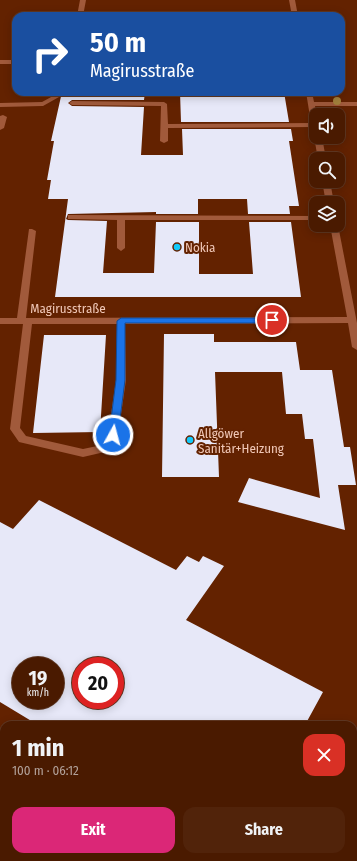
<!DOCTYPE html>
<html lang="en">
<head>
<meta charset="utf-8">
<style>
  :root { --surface:#4a1a00; --page:#51230a; --text:#f1f3f6; --muted:#b2a199; --line:#613822; --accent:#db2777 }
  body { margin:0; font-family:"Fira Sans Condensed",sans-serif; background:var(--page); color:var(--text); height:100vh; display:flex; flex-direction:column; font-size:15px; white-space:nowrap }
  * { box-sizing:border-box; margin:0 }
  p { font-size:13px; color:var(--muted) }
  .icon { flex:none; width:22px; height:22px; fill:none; stroke:currentColor; stroke-width:2; stroke-linecap:round; stroke-linejoin:round }
  .map { position:relative; flex:1; overflow:hidden }
  .drawer { position:absolute; left:0px; top:721px; width:357px; height:140px; display:flex; flex-direction:column; background:var(--surface); border-radius:12px 12px 0 0; box-shadow:0 2px 10px #0003,0 0 0 1px var(--line) }
  .drawer>* { flex:none }
  .banner { position:absolute; left:12px; top:12px; width:333px; height:84px; border-radius:12px; box-shadow:0 2px 10px #0003,0 0 0 1px var(--line); background:#1a4fa0; color:#fff; overflow:hidden }
  .buttons { position:absolute; left:309px; top:108px; display:grid; gap:8px }
  .buttons a { display:grid; place-items:center; width:36px; height:36px; border-radius:8px; background:var(--surface); box-shadow:0 2px 10px #0003,0 0 0 1px var(--line); font-size:20px }
  .speed { position:absolute; left:12px; top:657px; display:flex; gap:8px; font-size:20px; font-weight:700; text-align:center }
  .speed>* { display:grid; place-content:center; width:52px; height:52px; border-radius:50%; background:var(--surface); box-shadow:0 2px 10px #0003,0 0 0 1px var(--line); line-height:1 }
  .speed small { font-size:10px; font-weight:400 }
  .speed .limit { border:6px solid #d22; background:#fff; color:#111 }
  .pin { position:absolute; display:grid; place-items:center; width:34px; height:34px; color:#fff; margin:-17px; border:2px solid #fff; border-radius:50%; box-shadow:0 1px 4px #0007 }
  .me { position:absolute; width:44px; margin:-22px; rotate:7deg; stroke-linejoin:round; filter:drop-shadow(0 0 3px #0008) }
  .turn { display:flex; align-items:center; gap:14px; height:84px; padding:0 12px; font-size:18px }
  .turn .icon { width:52px; height:52px; stroke-width:2.5 }
  .turn b { display:block; font-size:28px; line-height:34px }
  .round { display:grid; place-items:center; flex:none; width:42px; height:42px; border-radius:12px; background:var(--page) }
  .overview { display:flex; align-items:center; justify-content:space-between; height:68px; padding:0 12px }
  h1 { font-size:24px; font-weight:700; line-height:30px }
  .primary-button { display:flex; gap:8px; margin-top:auto; padding:8px 12px }
  .primary-button a { flex:1; height:46px; border-radius:12px; background:var(--accent); color:#fff; font-size:16px; font-weight:700; line-height:46px; text-align:center }
  .primary-button a+a { background:var(--page); color:var(--text) }
  .map>svg:first-child { display:block }
  .building { fill:#e7e8f8; fill-rule:evenodd }
  .lines { fill:none; stroke-linecap:round; stroke-linejoin:round }
  .minor { fill:#a15a3b; fill-rule:evenodd }
  .major { fill:#d26e8e; fill-rule:evenodd }
  .tram { stroke:#c08f78; stroke-width:1 }
  .tree { fill:#a3813c }
  .route { fill:#1a73e8; stroke:#114b97 }
  .poi-dot { fill:#12cafb; stroke:#632200; stroke-width:1.5 }
  .labels { text-anchor:middle; dominant-baseline:central; stroke-width:4; stroke-linejoin:round; paint-order:stroke }
  .poi-label { font-size:13px; fill:#f0c7b6; stroke:#632200; text-anchor:start }
  .street-label { font-size:13px; fill:#f0c7b6; stroke:#632200 }
</style>
</head>
<body>
<div class="map">
<svg width="357" height="861" viewBox="0 0 357 861">
  <rect width="100%" height="100%" fill="#632200"/>
  <path class="building" d="M62,92h83l-1,8h-72l-4,3 4,3 72,1 -3,48h42l-1,-26h109l2,12h-4l10,65h-10l1,8h-42l-1,-15h-49v15h-42v-2l-88,2 -2,5 2,1 39,1 -4,52h51l2,-51h43v52h54l-4,-52h42l10,75h-246l13,-98h-20l3,-19h-4l7,-39h-3z
    M180,92h104l5,30h-108z
    M164,334h50v8h82l4,28h32l12,77h6l6,38h-18l7,45 -107,-28 11,-24 71,20 -7,-59h-8l-3,-25h-16l-4,-42h-67l4,105h-57z
    M44,335h62l-6,97 -67,1z
    M39,500l137,70 11,-14 12,6 4,-6 21,10 -38,54 137,72 -18,33h-267l-38,-23v-180l13,7zM21,666h34v34h-34zM81,666h34v34h-34z"/>
  <g class="lines">
    <path class="minor" d="M80,0h6l-3,16h-6z
      M289,0h6l3,16h-6z
      M0,60h16v4h-16z
      M54,92h6l-1,5 -16,9 -43,1v-4l42,-1 11,-6z
      M306,92h6l2,10h43v4h-42l2,9 -1,15 -4,-3 -144,1v13l-4,2 -4,-2 1,-35 -89,-1 -3,-2 3,-2 92,1 3,2 1,20 143,-1z
      M3,115l4,2 -3,11 -4,2v-14z
      M316,135v2h6l4,22h-8l-4,-22z
      M322,181h8l4,22h-8z
      M68,215l248,1v4h-191v28l-4,3 -4,-3v-28l-46,-1h-3z
      M330,225h8l19,98v27l-5,-3 -4,-24 -223,1 1,56 -8,55 -9,16 -26,6 -64,-15 -9,-13 13,-105h-23v-6h17l12,-89h3l4,2 -10,87 321,-1zM32,324h85l-1,56 -8,55 -6,10 -19,4 -57,-13 -6,-8z"/>
    <path class="major" d="M0,783l4,2v15l-4,-2z
      M97,857h18l2,4h-18z"/>
    <path class="tram" d="M0,825l4,2
      M0,843l4,2
      M22,857l6,4
      M49,857l7,4"/>
  </g>
  <circle class="tree" cx="337" cy="101" r="4"/>
  <path class="route" d="M121,318h151l4,2 -4,3h-147v57l-7,55 -5,4 -4,-4 7,-55 1,-59z"/>
  <g class="poi-dot">
    <circle cx="177" cy="247" r="4"/>
    <circle cx="190" cy="440" r="4"/>
  </g>
  <g class="labels">
    <g class="poi-label">
      <text x="185" y="247">Nokia</text>
      <text x="198" y="433">Allgöwer<tspan x="198" dy="15">Sanitär+Heizung</tspan></text>
    </g>
    <g class="street-label">
      <text x="68" y="308">Magirusstraße</text>
    </g>
  </g>
</svg>
<div class="buttons">
<a><svg class="icon" aria-label="sound" viewBox="0 0 24 24"><path d="M4 9h4l5-4v14l-5-4H4zM17 9q2 3 0 6"/></svg></a>
<a><svg class="icon" aria-label="search" viewBox="0 0 24 24"><circle cx="10" cy="10" r="6"/><path d="M15 15l6 6"/></svg></a>
<a><svg class="icon" aria-label="layers" viewBox="0 0 24 24"><path d="M12 4l9 5-9 5-9-5zM3 14l9 5 9-5"/></svg></a>
</div>
<div class="speed"><div>19<small>km/h</small></div><div class="limit">20</div></div>
<div class="pin" style="left:272px;top:320px;background:#d93025"><svg class="icon" aria-label="arrive" viewBox="0 0 24 24"><path d="M6 21V4h12l-3 4 3 4H6"/></svg></div>
<svg class="me" style="left:113px;top:435px" viewBox="-20 -20 40 40"><circle r="17" fill="#1a73e8" stroke="#fff" stroke-width="3"/><path d="M0-11L8 9 0 5-8 9z" fill="#fff"/></svg>
<div class="banner">
<div class="turn"><svg class="icon" aria-label="right" viewBox="0 0 24 24"><path d="M7 20v-9h11M14 6l5 5-5 5"/></svg><div><b>50 m</b>Magirusstraße</div></div>
</div>
<section class="drawer">
<div class="overview"><div><h1>1 min</h1><p>100 m · 06:12</p></div><a class="round" style="background:#d93025;color:#fff"><svg class="icon" aria-label="close" viewBox="0 0 24 24"><path d="M6 6l12 12M18 6L6 18"/></svg></a></div>
<div class="primary-button"><a>Exit</a><a>Share</a></div>
</section>
</div>
</body>
</html>
